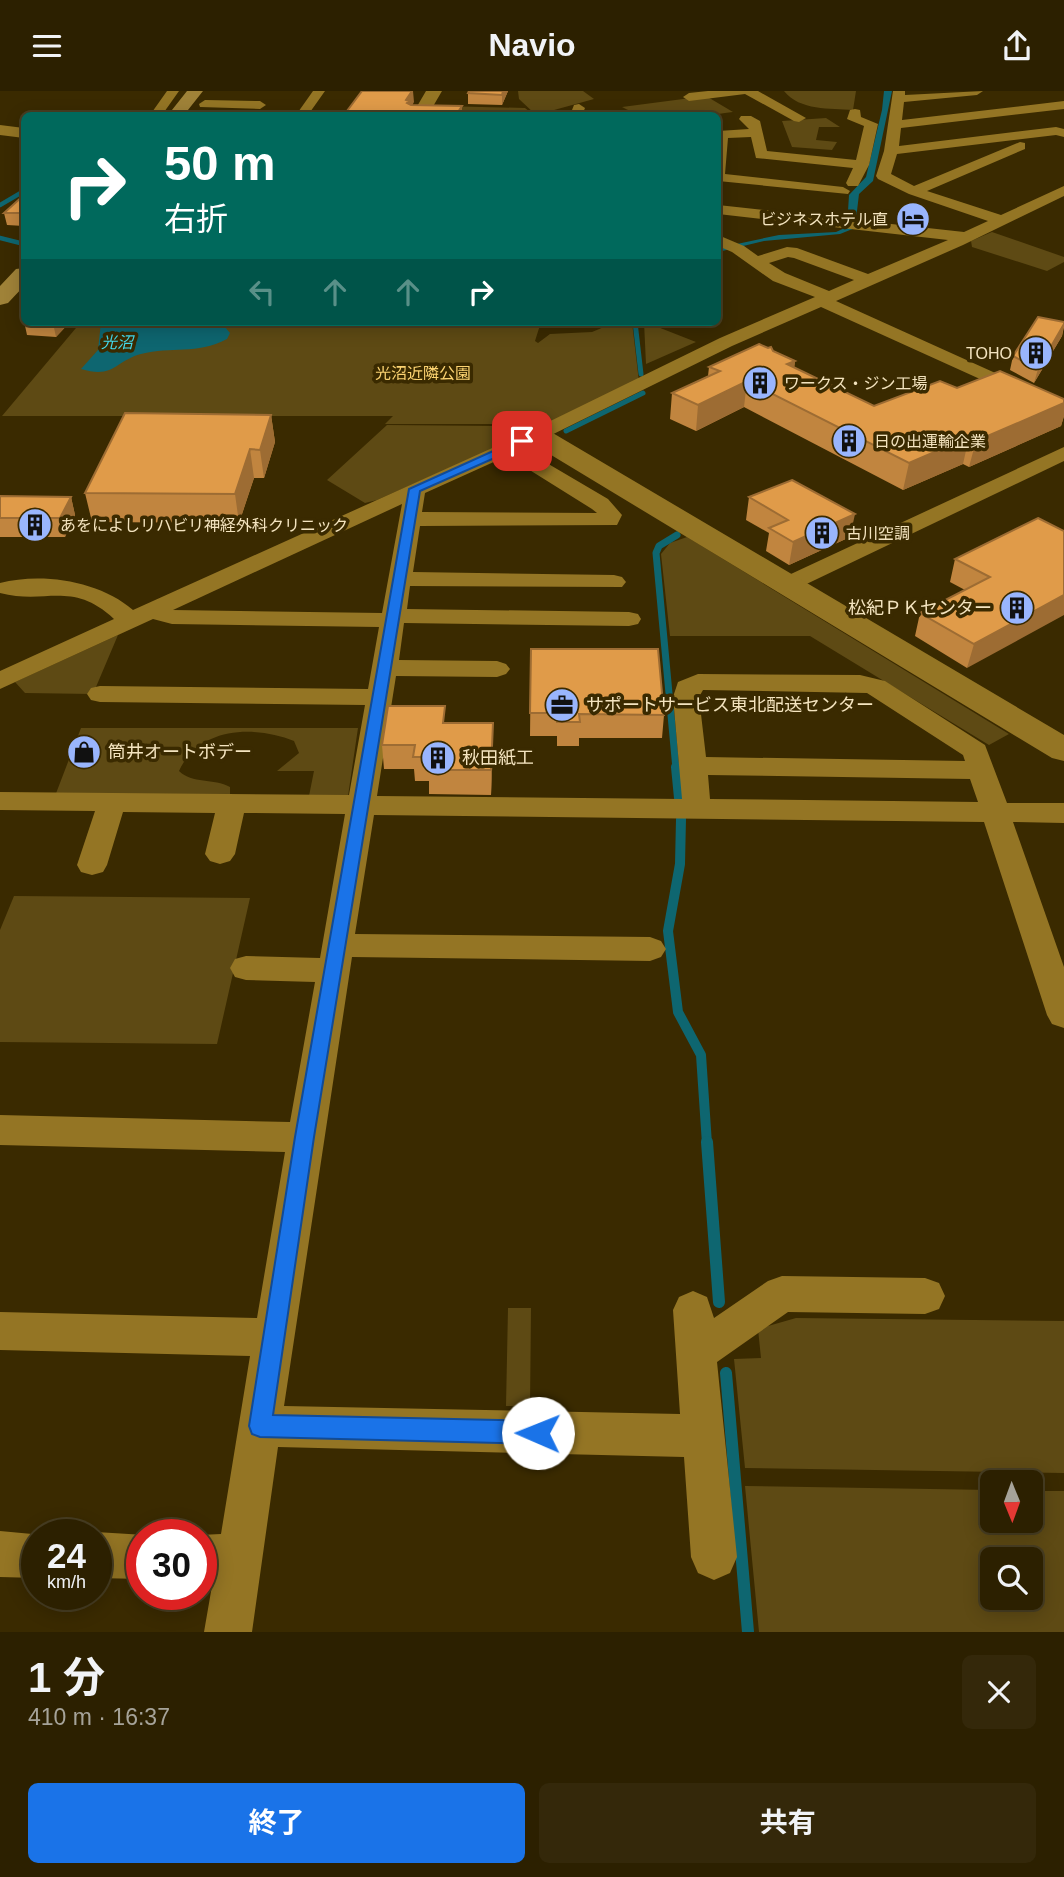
<!DOCTYPE html>
<html lang="ja">
<head>
<meta charset="utf-8">
<style>
  :root { --surface:#2c2000; --page:#34280a; --text:#f1f3f6; --muted:#a6a399; --line:#483e22; --accent:#1a73e8 }
  body { margin:0; font-family:Helvetica,"Noto Sans JP",sans-serif; background:var(--page); color:var(--text); height:100vh; display:flex; flex-direction:column; font-size:26px; white-space:nowrap }
  * { box-sizing:border-box; margin:0 }
  p { font-size:23px; color:var(--muted) }
  .icon { flex:none; width:38px; height:38px; fill:none; stroke:currentColor; stroke-width:2; stroke-linecap:round; stroke-linejoin:round }
  .map { position:relative; height:1541px; overflow:hidden }
  .drawer { display:flex; flex-direction:column; background:var(--surface); flex:1 }
  .drawer>* { flex:none }
  .banner { position:absolute; left:21px; top:21px; width:700px; height:214px; border-radius:10px; box-shadow:0 4px 18px #0003,0 0 0 2px var(--line); background:#00695c; color:#fff; overflow:hidden }
  .needle { width:46px; rotate:179deg }
  .tools { position:absolute; left:980px; top:1379px; display:grid; gap:14px }
  .tools a { display:grid; place-items:center; width:63px; height:63px; border-radius:10px; background:var(--surface); box-shadow:0 4px 18px #0003,0 0 0 2px var(--line); font-size:35px }
  .speed { position:absolute; left:21px; top:1428px; display:flex; gap:14px; font-size:35px; font-weight:700; text-align:center }
  .speed>* { display:grid; place-content:center; width:91px; height:91px; border-radius:50%; background:var(--surface); box-shadow:0 4px 18px #0003,0 0 0 2px var(--line); line-height:1 }
  .speed small { font-size:18px; font-weight:400 }
  .speed .limit { border:10px solid #d22; background:#fff; color:#111 }
  .pin { position:absolute; display:grid; place-items:center; width:60px; height:60px; color:#fff; margin:-30px; border-radius:14px; box-shadow:0 4px 10px #0006 }
  .me { position:absolute; width:77px; margin:-38px; rotate:271deg; stroke-linejoin:round; filter:drop-shadow(0 0 5px #0008) }
  .turn { display:flex; align-items:center; gap:24px; height:147px; padding:0 28px; font-size:32px }
  .turn .icon { width:91px; height:91px; stroke-width:2.5 }
  .turn b { display:block; font-size:49px; line-height:60px }
  .lanes { display:flex; align-items:center; height:66px; padding:0 28px; background:#0003; justify-content:center; gap:35px; direction:ltr }
  .lanes .off { opacity:.35 }
  .round { display:grid; place-items:center; flex:none; width:74px; height:74px; border-radius:10px; background:var(--page) }
  .headline { display:flex; align-items:center; justify-content:space-between; height:119px; padding:0 28px }
  h1 { font-size:42px; font-weight:700; line-height:52px }
  .button { display:flex; gap:14px; margin-top:auto; padding:14px 28px }
  .button a { flex:1; height:80px; border-radius:10px; background:var(--accent); color:#fff; font-size:28px; font-weight:700; line-height:80px; text-align:center }
  .button a+a { background:var(--page); color:var(--text) }
  header { display:flex; justify-content:space-between; align-items:center; height:91px; padding:0 28px; background:var(--surface); font-size:32px; font-weight:700 }
  .map>svg:first-child { display:block }
  .green { fill:#5e4a14; fill-rule:evenodd }
  .water { fill:#0e6670 }
  .lines { fill:none; stroke-linecap:round; stroke-linejoin:round }
  .stream-far4 { stroke:#0e6670; stroke-width:4.5 }
  .stream-far3 { stroke:#0e6670; stroke-width:5 }
  .stream-far2 { stroke:#0e6670; stroke-width:7 }
  .stream-far1 { stroke:#0e6670; stroke-width:10 }
  .stream { stroke:#0e6670; stroke-width:12 }
  .street { fill:#947524; fill-rule:evenodd }
  .secondary { fill:#947524; fill-rule:evenodd }
  .highway { fill:#9f8238; fill-rule:evenodd }
  .wall { fill:#c1853f }
  .shaded-wall { fill:#9d6c33 }
  .building { fill:#e09b49; stroke:#9d6c33; stroke-width:2 }
  .route { fill:#1a73e8; stroke:#114b97; stroke-width:2 }
  .labels { text-anchor:middle; dominant-baseline:central; stroke-width:7; stroke-linejoin:round; paint-order:stroke }
  .far-poi-label { font-size:16px; fill:#f4e4bf; stroke:#3a2a00; text-anchor:start }
  .far-water-label { font-size:16px; font-style:italic; fill:#44ddf0; stroke:#3a2a00 }
  .far-park-label { font-size:16px; fill:#fcd371; stroke:#3a2a00 }
  .poi-label { font-size:18px; fill:#f4e4bf; stroke:#3a2a00; text-anchor:start }
</style>
</head>
<body>
<header><svg class="icon" aria-label="menu" viewBox="0 0 24 24"><path d="M4 6h16M4 12h16M4 18h16"/></svg>Navio<svg class="icon" aria-label="share" viewBox="0 0 24 24"><path d="M12 15V3M7 8l5-5 5 5M5 13v7h14v-7"/></svg></header>
<div class="map">
<svg width="1064" height="1541" viewBox="0 0 1064 1541">
  <rect width="100%" height="100%" fill="#3a2a00"/>
  <path class="green" d="M518,0h65l11,8 -58,16 -17,-16z
    M784,0h72l-3,19c-23,-2 -53,1 -69,-19z
    M706,5l27,16c-30,4 -85,11 -111,-5z
    M443,15l82,2 9,7 -98,-1z
    M826,27l14,9h-21l-3,13 21,2 -5,8 -40,-3 -10,-26z
    M992,141l72,25v5l-17,9 -75,-24 -1,-6z
    M81,231h460l-6,19 3,2 12,-9 42,-2 24,-10h16l7,60 -109,51 -30,-9h-115l8,-8h-391z
    M644,231h1l51,20 -50,22z
    M387,334l109,1 30,8 -149,66 -12,3 -38,-23z
    M687,446l322,197 -20,11 -179,-109h-140l-9,-82 9,-11z
    M118,544l-25,59 -68,-1 -10,-11z
    M81,637h277l-10,68h-39l5,-25h-37l22,-18 -5,-12c-40,-16 -95,-14 -115,30 13,13 35,7 51,16v8l-175,1z
    M14,805l236,2 -33,146 -217,-2v-112z
    M508,1217h23l-1,98h-24z
    M796,1227l268,3v152l-319,-5 -11,-109 27,-1 -3,-29z
    M745,1395l247,4v31h39v-30h33v141h-305zM992,1468h39v39h-39z"/>
  <path class="water" d="M884,0h8l-19,90 -14,13 -4,34 -15,6 -76,7 -46,11v-4l61,-13 57,-3 11,-5 2,-32 17,-18 16,-67z
    M101,231h126l-2,5 5,6 -3,6c-31,16 -55,7 -86,15 -26,7 -27,25 -60,15l17,-19z"/>
  <g class="lines">
    <path class="stream-far4" d="M0,114l24,-14
      M0,147l24,6"/>
    <path class="stream-far3" d="M635,231l6,52
      M566,340l77,-38"/>
    <path class="stream-far2" d="M676,678l-20,-216 3,-7 18,-11"/>
    <path class="stream-far1" d="M676,676l3,31
      M681,728l-1,45 -12,67 10,81 23,43 6,89"/>
    <path class="stream" d="M707,1051l12,160
      M726,1282l22,259"/>
    <path class="street" d="M167,0h12l-17,24h-12z
      M313,0h12l-17,24h-12z
      M708,0h50l48,27 -7,4 -5,-1 -49,-27 -56,7 -6,-4 6,-4z
      M893,0h12v4l78,-4 -6,4 -73,7 -2,18 162,-19v8l-163,19 -2,18 157,-19 8,2v8l-8,-2 -159,19 -6,20 23,12 106,-44 5,1v6l-98,42 74,24 63,-29v10l-101,49 -127,56 228,103v13l-243,-110 -89,39 -209,103 85,50 14,16 -5,10 -197,1 -7,46 201,3 8,2 4,5 -4,5 -212,-1 -3,23 222,3 9,2 3,5 -3,5 -9,2 -225,-3 -5,37 98,1 9,3 4,5 -4,5 -9,3 -101,-1 -19,120 305,3 -9,-102 5,-15 20,-8 162,1 25,6 100,64 22,58h57v20l-51,-1 51,145v61l-12,-4 -5,-9 -63,-193 -610,-7 -19,119 295,3 11,4 5,8 -5,8 -11,4 -298,-4 -68,449 396,8 -7,-104 6,-13 14,-6 14,6 7,21 54,-37 14,-5 143,2 14,5 6,13 -6,13 -14,5 -137,-2 -71,50 20,195 -7,16 -16,7 -16,-7 -7,-16 -7,-100 -406,-10 -26,185h-48l9,-52h-12l-1,-45 21,-1 29,-178 -250,-6v-38l257,6 28,-166 -285,-7v-30l290,7 25,-140 -69,-2 -11,-3 -5,-9 5,-9 11,-3 74,2 25,-144 -101,-1 -9,41 -5,7 -10,3 -10,-3 -5,-7 10,-41 -92,-1 -16,53 -4,7 -11,3 -11,-3 -4,-7 18,-54 -95,-1v-18l349,3 16,-90 -265,-3 -9,-2 -4,-6 4,-6 9,-2 268,3 11,-62 -207,-3 -19,-5 -153,70v-18l114,-52c-42,-39 -68,-14 -114,-26v-10c42,-11 100,-2 133,27l397,-179 190,-93 95,-41 -42,-16 -41,-29 -14,-6v-11l26,11 14,10 29,-9 10,1 71,26 80,-34 -230,-26v-9l246,27 24,-11 -79,-27 -31,-15 -2,-3 8,-25zM788,166l6,1 60,22 -25,11 -44,-18 -16,-10zM507,365l85,53 5,4 -175,-1 3,-19zM402,413l-20,109 -209,-3zM703,599l164,3 96,62 2,6 -259,-4 -7,-60zM708,684l262,4 8,23 -268,-3z
      M205,9l55,1 6,4 -6,4 -60,-2 -1,-3z
      M579,13l6,4 -3,7h-12l4,-10z
      M855,18l5,1 1,7 17,7 -9,41 -11,21h-10l-2,-3 7,-15 -97,-10 -5,-21 -23,1 -3,36 118,13 7,4 -2,3 -130,-13v-50l31,-2 -10,-10 2,-3h10l9,5 7,30 89,9 8,-34 -17,-7 3,-9z
      M1064,356v14l-270,129h-16l-4,-5 4,-5z
      M0,1440l43,4h-6v43l-37,-1z
      M96,1441l49,3h-3v44l-46,-1v-43h-6z"/>
    <path class="secondary" d="M426,0h16l-14,24h-16z
      M0,34l24,3v10l-24,-3z
      M537,336l9,2 518,306v26l-12,-3 -524,-317 -4,-6 4,-6z"/>
    <path class="highway" d="M187,0h16l-19,24h-16z
      M24,177v18l-16,17 -8,2v-19l16,-17z"/>
  </g>
  <path class="wall" d="M469,0h39l-6,14 -34,-1v-11z
    M24,104v31l-17,-1 -3,-12z
    M24,229v2h46l-14,15 -29,-2 -3,-14z
    M346,231h20l-11,4z
    M367,231h20l-11,4z
    M1064,231v5l-2,9 -28,47 -24,-13 3,-14z
    M773,260l22,10 -1,7 80,38 83,-18 107,11v17l-3,10 -92,41 -6,-3 -60,26 -159,-83 -48,24 -26,-12 2,-26 36,-17 1,-9z
    M271,324l4,27 -11,36h-10l-15,45 -147,-1 -7,-29z
    M0,405l71,1 4,18 -10,22h-65z
    M749,406l101,40 -61,28 -23,-14 3,-18 -23,-13z
    M1064,440l-97,137 -52,-32 5,-23 45,-23 -15,-8 5,-23z
    M531,558l133,66 -2,23h-83v8h-22v-10h-27z
    M446,632l47,24 -2,48 -62,-1v-13h-14l-1,-12h-30l-2,-24z"/>
  <path class="shaded-wall" d="M412,0h1l1,11 -4,8 -4,-10z
    M503,0h5l-6,14v-10z
    M462,15v9h-6z
    M54,231h16l-14,15 -3,-14z
    M355,231h11l-11,4z
    M376,231h11l-11,4z
    M1064,233l-2,12 -28,47 4,-14z
    M795,270l-3,25 -5,-22z
    M747,290l-3,26 -48,24 2,-26z
    M1064,312v13l-3,10 -92,41 7,-26z
    M271,324l4,27 -11,36 -4,-28z
    M969,346l-6,27 -60,26 6,-27z
    M250,358l4,29 -15,45 -4,-29z
    M71,406l4,18 -10,22 -5,-19z
    M855,423l-5,23 -61,28 4,-23z
    M1064,504v20l-97,53 7,-24z
    M493,632v24l-2,48v-25z"/>
  <path class="building" d="M362,0h50l-6,9 3,1 -2,2 4,2 51,1 -6,9h-112z
    M469,0h34l-1,4 -34,-2z
    M219,20l53,2 -5,2h-52z
    M24,104v18h-20z
    M1038,226l26,5v2l-26,45 -25,-13z
    M759,253l9,4 3,-1 2,4 22,10 -8,3 87,42 66,-25 17,7 43,-17 64,28v4l-88,38 -7,-4 -60,26 -162,-82 -49,24 -26,-12 48,-22 -11,-4z
    M125,322l146,2 -11,35 -10,-1 -15,45 -150,-1z
    M792,389l63,34 -62,28 -24,-14 19,-8 -39,-23z
    M0,405l71,1 -11,21h-60z
    M1038,427l26,13v64l-90,49 -54,-31 70,-36 -35,-18z
    M531,558h127l6,66 -85,-1 1,8h-23v-9h-27z
    M388,615h57l-2,17h50l-2,47h-63l1,-13h-16l2,-12h-33z"/>
  <path class="route" d="M522,347l6,3 -2,3 -106,47 -106,646 -41,278 265,6 8,4 3,8 -3,8 -8,3 -278,-7 -8,-3 -3,-8 46,-289 114,-648z"/>
  <defs>
    <g id="hotel-disc" transform="scale(1.75)"><circle r="9.5" fill="#99b5fd" stroke="#3a2a00"/><path d="M-6-4.5h1.5V1H6V5H4.5V3h-9V5H-6ZM-4 0a1.8 1.8 0 1 1 3.6 0ZM.5 0V-2.5h3Q6-2.5 6 0Z" fill="#111"/></g>
    <g id="building-disc" transform="scale(1.75)"><circle r="9.5" fill="#99b5fd" stroke="#3a2a00"/><path d="M-4-6H4V6H1V3H-1V6H-4ZM-2.5-4.3h1.7v1.8h-1.7ZM.8-4.3h1.7v1.8H.8ZM-2.5-1h1.7V.8h-1.7ZM.8-1h1.7V.8H.8Z" fill="#111"/></g>
    <g id="office-disc" transform="scale(1.75)"><circle r="9.5" fill="#99b5fd" stroke="#3a2a00"/><path d="M-6-3h4V-5.5h4V-3h4V5H-6ZM-1-4.5V-3h2v-1.5ZM-6 0V1H6V0Z" fill="#111"/></g>
    <g id="shop-disc" transform="scale(1.75)"><circle r="9.5" fill="#99b5fd" stroke="#3a2a00"/><path d="M-5-2.5h2.3a2.7 3.5 0 0 1 5.4 0H5L5.5 6h-11ZM-1.5-2.5h3a1.5 2.3 0 0 0-3 0Z" fill="#111"/></g>
  </defs>
  <g fill-rule="evenodd">
    <use href="#hotel-disc" x="913" y="128"/>
    <use href="#building-disc" x="1036" y="262"/>
    <use href="#building-disc" x="760" y="292"/>
    <use href="#building-disc" x="849" y="350"/>
    <use href="#building-disc" x="35" y="434"/>
    <use href="#building-disc" x="822" y="442"/>
    <use href="#building-disc" x="1017" y="517"/>
    <use href="#office-disc" x="562" y="614"/>
    <use href="#shop-disc" x="84" y="661"/>
    <use href="#building-disc" x="438" y="667"/>
  </g>
  <g class="labels">
    <g class="far-poi-label">
      <text x="888" y="128" text-anchor="end">ビジネスホテル直</text>
      <text x="1012" y="262" text-anchor="end">TOHO</text>
      <text x="784" y="292">ワークス・ジン工場</text>
      <text x="874" y="350">日の出運輸企業</text>
      <text x="60" y="434">あをによしリハビリ神経外科クリニック</text>
      <text x="846" y="442">古川空調</text>
    </g>
    <g class="far-water-label">
      <text x="117" y="251">光沼</text>
    </g>
    <g class="far-park-label">
      <text x="423" y="282">光沼近隣公園</text>
    </g>
    <g class="poi-label">
      <text x="992" y="517" text-anchor="end">松紀ＰＫセンター</text>
      <text x="586" y="614">サポートサービス東北配送センター</text>
      <text x="108" y="661">筒井オートボデー</text>
      <text x="462" y="667">秋田紙工</text>
    </g>
  </g>
</svg>
<div class="tools">
<a><svg class="needle" viewBox="-14 -14 28 28"><path d="M0-13l5 13h-10z" fill="#e53935"/><path d="M0 13l5-13h-10z" fill="#a6a399"/></svg></a>
<a><svg class="icon" aria-label="search" viewBox="0 0 24 24"><circle cx="10" cy="10" r="6"/><path d="M15 15l6 6"/></svg></a>
</div>
<div class="speed"><div>24<small>km/h</small></div><div class="limit">30</div></div>
<div class="pin" style="left:522px;top:350px;background:#d93025"><svg class="icon" aria-label="arrive" viewBox="0 0 24 24"><path d="M6 21V4h12l-3 4 3 4H6"/></svg></div>
<svg class="me" style="left:538px;top:1342px" viewBox="-20 -20 40 40"><circle r="19" fill="#fff"/><path d="M0-13L10 11 0 6-10 11z" fill="#1a73e8"/></svg>
<div class="banner">
<div class="turn"><svg class="icon" aria-label="right" viewBox="0 0 24 24"><path d="M7 20v-9h11M14 6l5 5-5 5"/></svg><div><b>50 m</b>右折</div></div>
<div class="lanes"><svg class="icon off" aria-label="left" viewBox="0 0 24 24"><path d="M17 20v-9H6M10 6l-5 5 5 5"/></svg><svg class="icon off" aria-label="ahead" viewBox="0 0 24 24"><path d="M12 20V5M6 11l6-6 6 6"/></svg><svg class="icon off" aria-label="ahead" viewBox="0 0 24 24"><path d="M12 20V5M6 11l6-6 6 6"/></svg><svg class="icon" aria-label="right" viewBox="0 0 24 24"><path d="M7 20v-9h11M14 6l5 5-5 5"/></svg></div>
</div>
</div>
<section class="drawer">
<div class="headline"><div><h1>1 分</h1><p>410 m · 16:37</p></div><a class="round"><svg class="icon" aria-label="close" viewBox="0 0 24 24"><path d="M6 6l12 12M18 6L6 18"/></svg></a></div>
<div class="button"><a>終了</a><a>共有</a></div>
</section>
</body>
</html>
